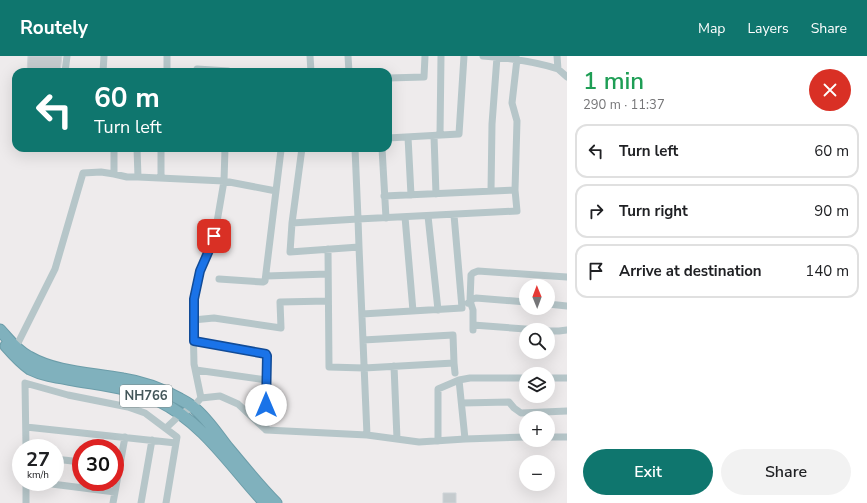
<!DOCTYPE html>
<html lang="en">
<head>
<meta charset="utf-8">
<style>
  :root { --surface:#fff; --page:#f2f2f2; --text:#202124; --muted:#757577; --line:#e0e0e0; --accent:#0f766e }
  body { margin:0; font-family:"Nunito Sans",sans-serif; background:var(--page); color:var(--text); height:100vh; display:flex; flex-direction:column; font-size:15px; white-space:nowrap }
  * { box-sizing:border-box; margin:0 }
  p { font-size:13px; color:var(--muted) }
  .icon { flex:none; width:22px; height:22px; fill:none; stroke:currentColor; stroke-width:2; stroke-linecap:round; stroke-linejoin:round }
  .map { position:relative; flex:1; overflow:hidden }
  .side { display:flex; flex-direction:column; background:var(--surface); width:300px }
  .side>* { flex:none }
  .hud { position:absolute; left:12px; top:12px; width:380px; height:84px; border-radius:12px; box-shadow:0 4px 16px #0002; background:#0f766e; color:#fff; overflow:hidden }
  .needle { width:26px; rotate:359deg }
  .tools { position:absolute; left:519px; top:223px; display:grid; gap:8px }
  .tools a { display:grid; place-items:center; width:36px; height:36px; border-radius:50%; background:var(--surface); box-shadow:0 4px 16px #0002; font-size:20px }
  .speed { position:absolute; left:12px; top:383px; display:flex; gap:8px; font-size:20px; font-weight:700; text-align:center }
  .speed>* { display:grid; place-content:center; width:52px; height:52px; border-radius:50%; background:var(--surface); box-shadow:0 4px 16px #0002; line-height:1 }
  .speed small { font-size:10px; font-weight:400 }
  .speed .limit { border:6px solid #d22; background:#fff; color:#111 }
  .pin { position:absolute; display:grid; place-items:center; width:34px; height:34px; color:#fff; margin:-17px; border-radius:8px; box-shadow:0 2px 6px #0006 }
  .me { position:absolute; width:44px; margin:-22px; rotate:0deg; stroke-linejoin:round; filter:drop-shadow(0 0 3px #0008) }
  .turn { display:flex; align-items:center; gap:14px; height:84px; padding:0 16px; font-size:18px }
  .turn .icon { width:52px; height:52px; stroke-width:2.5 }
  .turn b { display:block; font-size:28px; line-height:34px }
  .round { display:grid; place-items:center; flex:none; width:42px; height:42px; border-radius:21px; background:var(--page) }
  .summary { display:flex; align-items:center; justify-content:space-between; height:68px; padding:0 16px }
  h1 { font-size:24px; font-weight:600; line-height:30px; color:#1e9e55 }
  .primary-button { display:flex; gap:8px; margin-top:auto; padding:8px 16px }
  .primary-button a { flex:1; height:46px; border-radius:24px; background:var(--accent); color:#fff; font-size:16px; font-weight:600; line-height:46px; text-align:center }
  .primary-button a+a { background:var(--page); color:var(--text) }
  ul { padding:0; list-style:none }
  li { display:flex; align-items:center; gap:12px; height:54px; margin:0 8px 6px; padding:0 8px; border:2px solid var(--line); border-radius:12px }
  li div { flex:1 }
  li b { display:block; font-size:15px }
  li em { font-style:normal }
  header { display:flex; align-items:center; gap:24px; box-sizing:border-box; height:56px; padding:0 20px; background:var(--accent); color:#fff }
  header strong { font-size:19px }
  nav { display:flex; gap:22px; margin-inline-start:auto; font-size:14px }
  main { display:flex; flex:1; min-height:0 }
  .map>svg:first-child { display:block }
  .building { fill:#c5cbce; stroke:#cfd4d8 }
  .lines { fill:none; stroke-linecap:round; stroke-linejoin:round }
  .highway-casing { stroke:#6c9da9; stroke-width:13 }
  .minor { stroke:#b6c6c9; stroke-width:7 }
  .highway { stroke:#80b1bd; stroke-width:11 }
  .route-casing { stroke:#114b97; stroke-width:10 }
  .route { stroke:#1a73e8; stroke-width:7 }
  .labels { text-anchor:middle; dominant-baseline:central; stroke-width:3; stroke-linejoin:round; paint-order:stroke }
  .shield { fill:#fff; stroke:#7b898b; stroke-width:1 }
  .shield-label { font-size:13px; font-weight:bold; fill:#435659 }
</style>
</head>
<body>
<header>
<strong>Routely</strong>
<nav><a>Map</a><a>Layers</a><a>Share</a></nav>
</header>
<main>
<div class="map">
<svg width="567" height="447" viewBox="0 0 567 447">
  <rect width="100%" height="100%" fill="#eeebec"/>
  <path class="building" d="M28,0h34l-2,16h-33z
    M443,437h13v10h-13z"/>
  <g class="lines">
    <g class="highway-casing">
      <path id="highway" d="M0,274c9,10 17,21 29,27 28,16 62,16 94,22 20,3 39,10 57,20 4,2 9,5 13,8 14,11 24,27 35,41 16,19 31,38 48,55
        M6,290c7,8 15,17 24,23 12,6 25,8 38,10 31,6 62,8 91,22 45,22 73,67 106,102"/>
    </g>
    <path class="minor" d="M167,0v16
      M310,0l1,16
      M348,0l1,16
      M483,0c25,2 51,5 75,13
      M557,0l1,13 9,8
      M65,16l2,-16
      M103,16l1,-16
      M197,16v-3l31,2
      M388,22l36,-1 1,-21
      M440,79l1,-79
      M434,80l2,58
      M408,81l3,58
      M388,82l71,-4 5,-78
      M137,92l1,29
      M355,92l3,71 159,-8 -2,-21 -131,6
      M382,92l4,70
      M114,118v-26
      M161,122v-30
      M515,134l2,-69 -5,-18 5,-44
      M491,135l1,-67 5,-67
      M428,160l10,94
      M405,161l8,94
      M292,167l66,-4 1,28 -69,5 2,-29 10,-75
      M359,191l8,188
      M328,193l1,118 35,1 90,-5 -1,-28 -90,5
      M266,220l62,-2
      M219,223l44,3 2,-1 16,-131
      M468,247l5,-4 3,-1 50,4
      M548,248l19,2
      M362,258l100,-6 -8,-93
      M193,264l1,-21 6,-28 10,-23 7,-26 7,-41 1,-33
      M473,269l66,5
      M473,274v-20l-3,-9 1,-26 2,-2 5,-2 89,6
      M548,275h11l8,-1
      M194,285l72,13 1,2 -1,74
      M16,291l39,-78 28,-96 18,-1 13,2 13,3h11l86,4 52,10
      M454,307l1,10
      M394,310l3,73
      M196,314l71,10
      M548,322h19
      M459,324l6,59
      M201,342l-7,-34 -1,-44 21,-2 67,10 -1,-26 48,-1
      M462,347l47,-1 5,6 7,5 46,-2
      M26,371l150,16
      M166,372l15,-14 12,-7 8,-9 19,-2 18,8 28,26 101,5 52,7 46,-3 61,-2
      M548,381h19
      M438,385v-52l21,-9 11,-2h56
      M26,392l-1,-65 43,12 60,12 17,6 32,24 -11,66
      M55,403l26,3
      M26,426v21
      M36,426l79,10
      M113,447l12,-66
      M141,447l11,-63"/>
    <use href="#highway" class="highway"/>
  </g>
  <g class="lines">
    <g class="route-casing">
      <path id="route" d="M214,180l-4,12 -10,23 -6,28v42l72,13 1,2 -1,49"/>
    </g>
    <use href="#route" class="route"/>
  </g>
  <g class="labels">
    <rect class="shield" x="120" y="329" width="52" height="22" rx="3"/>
    <g class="shield-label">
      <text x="146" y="340">NH766</text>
    </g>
  </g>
</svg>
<div class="tools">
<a><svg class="needle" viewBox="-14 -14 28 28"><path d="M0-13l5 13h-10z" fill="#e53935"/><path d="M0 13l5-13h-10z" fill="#757577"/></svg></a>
<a><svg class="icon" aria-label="search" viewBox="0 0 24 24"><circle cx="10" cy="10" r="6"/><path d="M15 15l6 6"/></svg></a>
<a><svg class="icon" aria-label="layers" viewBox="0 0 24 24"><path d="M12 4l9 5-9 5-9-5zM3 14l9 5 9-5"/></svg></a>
<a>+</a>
<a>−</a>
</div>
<div class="speed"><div>27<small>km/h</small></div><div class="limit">30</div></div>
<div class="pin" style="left:214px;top:180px;background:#d93025"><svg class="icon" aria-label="arrive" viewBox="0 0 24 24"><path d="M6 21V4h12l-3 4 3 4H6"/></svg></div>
<svg class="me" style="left:266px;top:349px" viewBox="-20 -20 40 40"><circle r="19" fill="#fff"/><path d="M0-13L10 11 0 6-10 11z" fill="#1a73e8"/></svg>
<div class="hud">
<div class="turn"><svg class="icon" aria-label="left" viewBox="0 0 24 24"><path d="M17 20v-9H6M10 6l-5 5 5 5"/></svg><div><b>60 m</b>Turn left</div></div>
</div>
</div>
<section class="side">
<div class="summary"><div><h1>1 min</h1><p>290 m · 11:37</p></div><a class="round" style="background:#d93025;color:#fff"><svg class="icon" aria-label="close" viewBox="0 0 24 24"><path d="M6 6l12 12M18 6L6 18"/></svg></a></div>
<ul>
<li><svg class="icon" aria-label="left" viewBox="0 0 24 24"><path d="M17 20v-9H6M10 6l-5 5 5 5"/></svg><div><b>Turn left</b></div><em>60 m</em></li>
<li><svg class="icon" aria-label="right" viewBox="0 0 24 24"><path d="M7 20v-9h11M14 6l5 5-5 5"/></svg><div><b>Turn right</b></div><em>90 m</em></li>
<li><svg class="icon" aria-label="arrive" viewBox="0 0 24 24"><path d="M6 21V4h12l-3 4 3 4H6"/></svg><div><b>Arrive at destination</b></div><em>140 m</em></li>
</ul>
<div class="primary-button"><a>Exit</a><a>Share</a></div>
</section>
</main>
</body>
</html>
